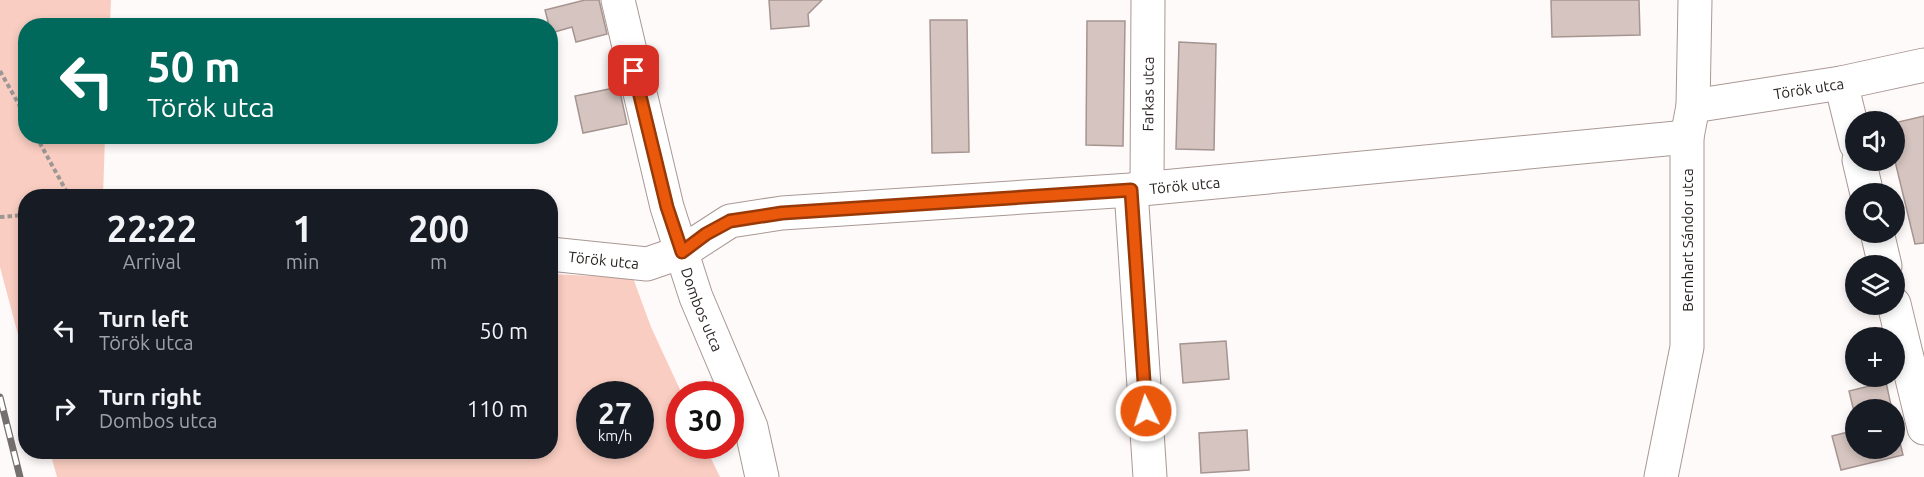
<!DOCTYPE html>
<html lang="en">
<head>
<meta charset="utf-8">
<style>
  :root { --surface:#171b24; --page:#20242c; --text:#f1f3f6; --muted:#9ea1a6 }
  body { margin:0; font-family:Ubuntu,sans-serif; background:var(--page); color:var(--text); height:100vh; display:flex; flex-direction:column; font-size:22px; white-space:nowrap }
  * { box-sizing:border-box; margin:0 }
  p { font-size:20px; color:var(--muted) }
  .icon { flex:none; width:33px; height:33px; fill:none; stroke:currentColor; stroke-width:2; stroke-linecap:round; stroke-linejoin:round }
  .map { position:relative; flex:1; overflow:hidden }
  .sheet { position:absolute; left:18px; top:189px; width:540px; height:270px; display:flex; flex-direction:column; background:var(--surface); border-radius:24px; box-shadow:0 3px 9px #0003 }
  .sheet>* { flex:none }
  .guide { position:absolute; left:18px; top:18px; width:540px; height:126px; border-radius:24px; box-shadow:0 3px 9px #0003; background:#00695c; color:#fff; overflow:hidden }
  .tools { position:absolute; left:1845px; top:111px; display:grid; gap:12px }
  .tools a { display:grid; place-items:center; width:60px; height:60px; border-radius:50%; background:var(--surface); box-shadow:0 3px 9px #0003; font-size:30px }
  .speed { position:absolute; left:576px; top:381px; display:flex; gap:12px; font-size:30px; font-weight:700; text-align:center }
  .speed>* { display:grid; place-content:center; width:78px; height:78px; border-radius:50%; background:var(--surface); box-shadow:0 3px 9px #0003; line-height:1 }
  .speed small { font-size:15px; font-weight:400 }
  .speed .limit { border:9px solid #d22; background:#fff; color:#111 }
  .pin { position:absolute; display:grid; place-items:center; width:51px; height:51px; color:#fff; margin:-26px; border-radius:12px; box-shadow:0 3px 9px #0006 }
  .me { position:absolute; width:66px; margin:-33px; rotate:356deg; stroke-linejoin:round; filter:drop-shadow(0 0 4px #0008) }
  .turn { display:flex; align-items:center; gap:21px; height:126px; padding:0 30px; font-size:27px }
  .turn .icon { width:78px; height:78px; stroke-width:2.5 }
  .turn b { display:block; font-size:42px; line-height:51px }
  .eta { display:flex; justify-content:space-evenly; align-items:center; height:102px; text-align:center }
  .eta b { font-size:36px; font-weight:700; line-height:42px }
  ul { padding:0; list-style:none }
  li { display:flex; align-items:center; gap:18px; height:78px; padding:0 30px }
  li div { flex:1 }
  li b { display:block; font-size:22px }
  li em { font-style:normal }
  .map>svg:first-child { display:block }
  .green { fill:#f9cdc1; fill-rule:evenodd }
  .building { fill:#d5c4bf; stroke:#a59490; stroke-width:1.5 }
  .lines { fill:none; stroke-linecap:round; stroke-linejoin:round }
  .minor-casing { stroke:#a99894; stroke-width:35 }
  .path { stroke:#9c9795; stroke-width:4; stroke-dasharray:4.5 3; stroke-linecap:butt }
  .minor { stroke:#fff; stroke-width:33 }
  .rail-casing { stroke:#75706e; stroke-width:7 }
  .rail { stroke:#fff; stroke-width:4.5; stroke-dasharray:14; stroke-linecap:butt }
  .route-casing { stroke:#983908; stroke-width:15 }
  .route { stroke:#ea580c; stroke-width:10 }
  .labels { text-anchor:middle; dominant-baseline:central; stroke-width:4.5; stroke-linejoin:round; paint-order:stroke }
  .street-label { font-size:15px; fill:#241e1c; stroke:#fff }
</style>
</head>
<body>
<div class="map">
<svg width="1924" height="477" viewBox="0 0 1924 477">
  <rect width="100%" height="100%" fill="#fefaf9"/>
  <path class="green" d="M0,0h111l-1,25 -84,1v110l79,1 -2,59h-77l-1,165 -25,-94z
    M551,274l82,4 18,49 31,67h-2v52h25l15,31h-663l-7,-25h500zM590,394h50v52h-50z"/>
  <path class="building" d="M585,0h14l8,34 -31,8 -4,-15 -21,6 -6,-23z
    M769,0h53l-14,14 1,12 -38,3z
    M1551,0h88l1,35 -88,2z
    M930,20h37l2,132 -37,1z
    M1087,21h38l-2,125 -37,-1z
    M1179,42l37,2 -2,106 -38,-1z
    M619,87l8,37 -44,9 -8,-37z
    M1924,116v127l-9,1 -21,-87v-34z
    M1226,341l3,38 -46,4 -3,-39z
    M1886,382l6,28h-36v10l-7,-29z
    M1894,418l9,37 -62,15 -9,-34 24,-6v18h38z
    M1247,430l2,40 -48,3 -2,-40z"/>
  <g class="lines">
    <g class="minor-casing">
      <g id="minor">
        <path id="s1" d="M618,0l49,207 29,90 55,130 11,50"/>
        <path d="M1841,83l15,61"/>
        <path id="s2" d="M1693,106l148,-23 83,-18"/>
        <path d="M1859,160l8,34"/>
        <path id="s3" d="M1147,187l1,-187"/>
        <path d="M1131,190l19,287"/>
        <path d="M1877,232l8,34"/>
        <path id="s4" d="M550,254l97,10 35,-12 48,-31 52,-8 349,-23 556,-53"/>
        <path d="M1894,304l30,124"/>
        <path d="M1661,477l26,-130v-210l6,-31 2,-106"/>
      </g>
    </g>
    <path class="path" d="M0,71l26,46
      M36,136l33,60
      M0,217l26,-2"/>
    <use href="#minor" class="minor"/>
    <g class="rail-casing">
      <path id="rail" d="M0,397l20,80"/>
    </g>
    <use href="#rail" class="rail"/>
  </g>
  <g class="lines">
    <g class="route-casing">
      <path id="route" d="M634,71l33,136 15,45 24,-18 24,-13 52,-8 349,-23 15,221"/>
    </g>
    <use href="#route" class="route"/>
  </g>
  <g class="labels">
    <g class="street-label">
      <text stroke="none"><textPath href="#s2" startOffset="117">Török utca</textPath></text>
      <text stroke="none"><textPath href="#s3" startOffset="93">Farkas utca</textPath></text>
      <text stroke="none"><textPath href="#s4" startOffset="648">Török utca</textPath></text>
      <text transform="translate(1687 240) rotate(-90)">Bernhart Sándor utca</text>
      <text stroke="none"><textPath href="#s4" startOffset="54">Török utca</textPath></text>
      <text stroke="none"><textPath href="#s1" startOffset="321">Dombos utca</textPath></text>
    </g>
  </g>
</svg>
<div class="tools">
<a><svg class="icon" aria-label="sound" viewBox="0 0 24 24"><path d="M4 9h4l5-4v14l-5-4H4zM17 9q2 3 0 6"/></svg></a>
<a><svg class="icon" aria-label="search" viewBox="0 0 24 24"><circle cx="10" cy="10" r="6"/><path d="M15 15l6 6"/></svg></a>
<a><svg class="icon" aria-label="layers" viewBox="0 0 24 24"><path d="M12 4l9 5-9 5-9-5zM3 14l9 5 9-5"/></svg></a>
<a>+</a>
<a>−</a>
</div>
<div class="speed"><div>27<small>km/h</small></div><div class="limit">30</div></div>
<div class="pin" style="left:634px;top:71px;background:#d93025"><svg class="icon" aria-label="arrive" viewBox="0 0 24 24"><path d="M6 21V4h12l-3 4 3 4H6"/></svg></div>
<svg class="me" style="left:1146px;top:411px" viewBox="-20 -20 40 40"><circle r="17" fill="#ea580c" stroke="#fff" stroke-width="3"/><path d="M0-11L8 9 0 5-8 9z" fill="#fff"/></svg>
<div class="guide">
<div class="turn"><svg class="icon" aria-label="left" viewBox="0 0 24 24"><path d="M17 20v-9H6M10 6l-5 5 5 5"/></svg><div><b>50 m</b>Török utca</div></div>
</div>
<section class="sheet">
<div class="eta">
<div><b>22:22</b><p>Arrival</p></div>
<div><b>1</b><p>min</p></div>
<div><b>200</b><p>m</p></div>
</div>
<ul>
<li><svg class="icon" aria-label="left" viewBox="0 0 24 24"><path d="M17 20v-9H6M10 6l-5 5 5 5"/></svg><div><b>Turn left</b><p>Török utca</p></div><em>50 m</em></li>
<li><svg class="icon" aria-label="right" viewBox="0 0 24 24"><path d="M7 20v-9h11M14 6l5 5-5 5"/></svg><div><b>Turn right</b><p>Dombos utca</p></div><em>110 m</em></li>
</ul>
</section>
</div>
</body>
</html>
